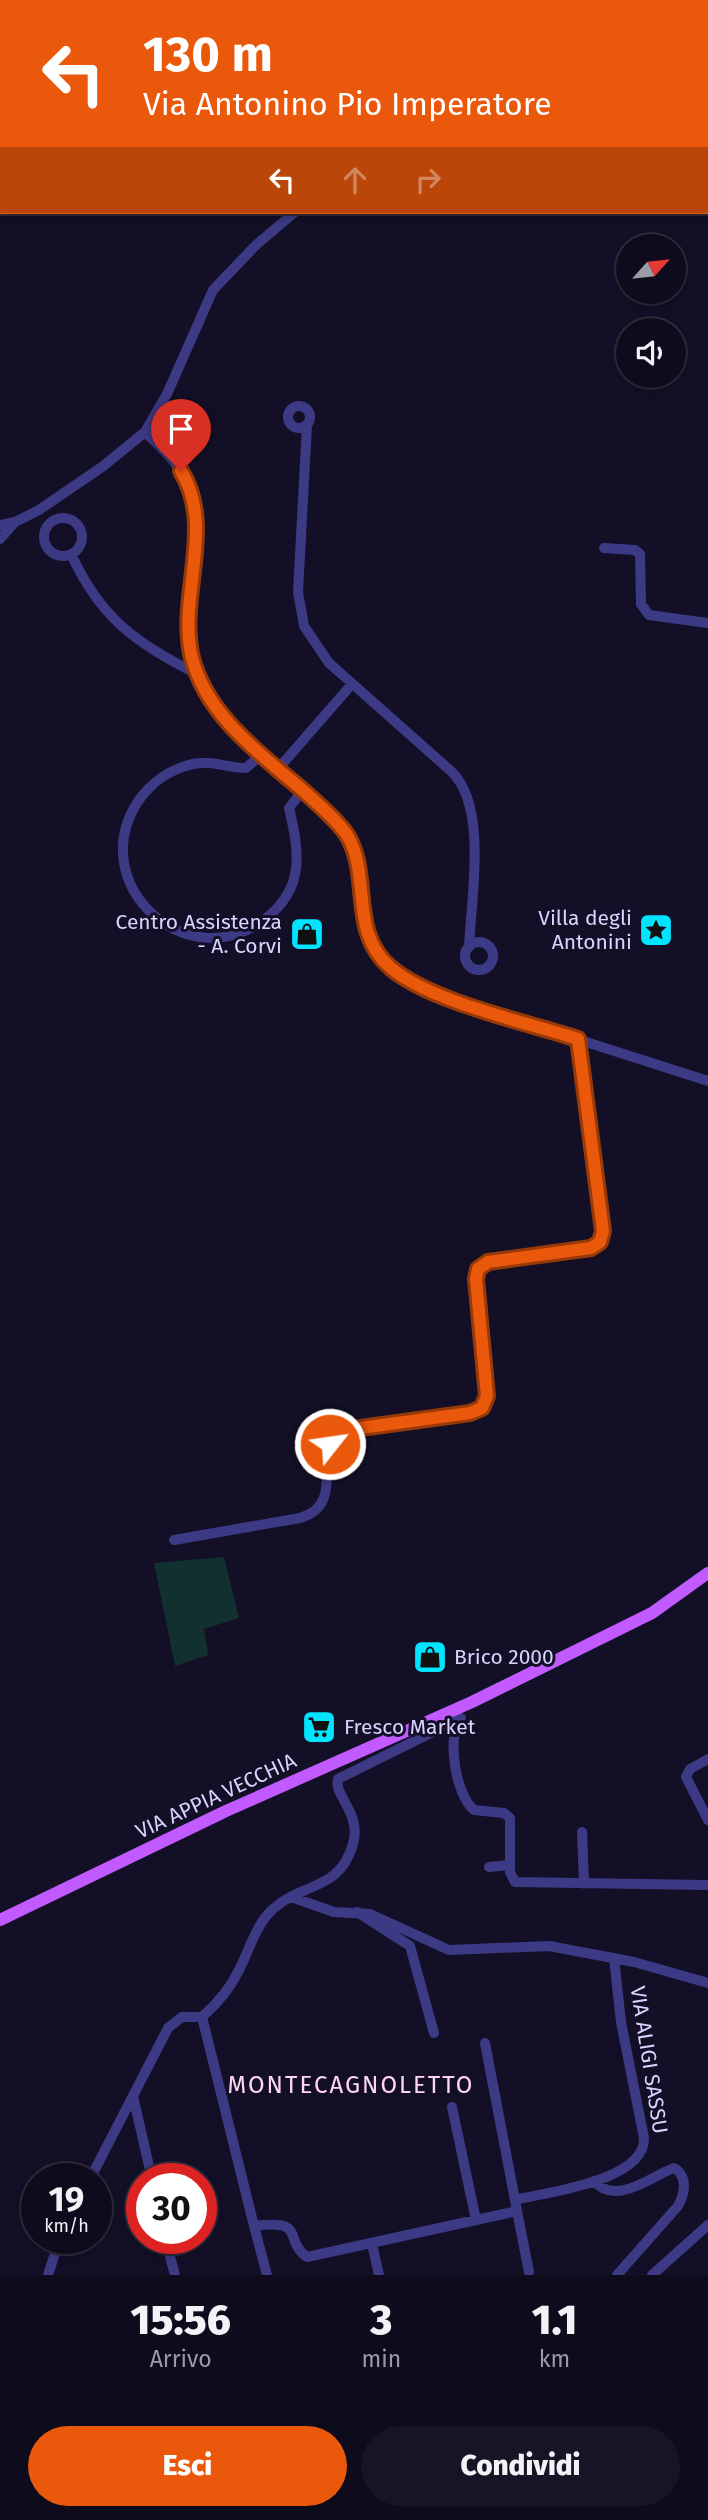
<!DOCTYPE html>
<html lang="it">
<head>
<meta charset="utf-8">
<style>
  :root { --surface:#0e0b1c; --page:#171425; --text:#f1f3f6; --muted:#9b9ba3; --line:#2e2b3b; --accent:#ea580c }
  body { margin:0; font-family:"Fira Sans",sans-serif; background:var(--page); color:var(--text); height:100vh; display:flex; flex-direction:column; font-size:26px; white-space:nowrap }
  * { box-sizing:border-box; margin:0 }
  p { font-size:23px; color:var(--muted) }
  .icon { flex:none; width:38px; height:38px; fill:none; stroke:currentColor; stroke-width:2; stroke-linecap:round; stroke-linejoin:round }
  .map { position:relative; height:2275px; overflow:hidden }
  .drawer { display:flex; flex-direction:column; background:var(--surface); flex:1 }
  .drawer>* { flex:none }
  .banner { position:absolute; left:0px; top:0px; width:709px; height:214px; box-shadow:0 4px 10px #0003,0 0 0 2px var(--line); background:#ea580c; color:#fff; overflow:hidden }
  .needle { width:46px; rotate:63deg }
  .tools { position:absolute; left:616px; top:234px; display:grid; gap:14px }
  .tools a { display:grid; place-items:center; width:70px; height:70px; border-radius:50%; background:var(--surface); box-shadow:0 4px 10px #0003,0 0 0 2px var(--line); font-size:35px }
  .speed { position:absolute; left:21px; top:2163px; display:flex; gap:14px; font-size:35px; font-weight:700; text-align:center }
  .speed>* { display:grid; place-content:center; width:91px; height:91px; border-radius:50%; background:var(--surface); box-shadow:0 4px 10px #0003,0 0 0 2px var(--line); line-height:1 }
  .speed small { font-size:18px; font-weight:400 }
  .speed .limit { border:10px solid #d22; background:#fff; color:#111 }
  .pin { position:absolute; display:grid; place-items:center; width:60px; height:60px; color:#fff; margin:-72px -30px; border-radius:50% 50% 50% 0; rotate:-45deg; box-shadow:0 0 7px #0007 }
  .pin .icon { rotate:45deg }
  .me { position:absolute; width:77px; margin:-38px; rotate:60deg; stroke-linejoin:round; filter:drop-shadow(0 0 5px #0008) }
  .turn { display:flex; align-items:center; gap:24px; height:147px; padding:0 28px; font-size:32px }
  .turn .icon { width:91px; height:91px; stroke-width:2.5 }
  .turn b { display:block; font-size:49px; line-height:60px }
  .lanes { display:flex; align-items:center; height:66px; padding:0 28px; background:#0003; justify-content:center; gap:35px; direction:ltr }
  .lanes .off { opacity:.35 }
  .eta { display:flex; justify-content:space-evenly; align-items:center; height:119px; text-align:center }
  .eta b { font-size:42px; font-weight:800; line-height:49px }
  .button { display:flex; gap:14px; margin-top:auto; padding:14px 28px }
  .button a { flex:1; height:80px; border-radius:42px; background:var(--accent); color:#fff; font-size:28px; font-weight:800; line-height:80px; text-align:center }
  .button a+a { background:var(--page); color:var(--text) }
  .map>svg:first-child { display:block }
  .green { fill:#12302f }
  .lines { fill:none; stroke-linecap:round; stroke-linejoin:round }
  .minor { stroke:#3d3a85; stroke-width:10 }
  .major { stroke:#c25bff; stroke-width:12 }
  .route-casing { stroke:#983908; stroke-width:18 }
  .route { stroke:#ea580c; stroke-width:12 }
  .labels { text-anchor:middle; dominant-baseline:central; stroke-width:6; stroke-linejoin:round; paint-order:stroke }
  .poi-label { font-size:21px; fill:#d9d4ff; stroke:#130f26; text-anchor:end }
  .street-label { font-size:21px; fill:#d9d4ff; stroke:#130f26 }
  .quarter-label { font-size:24px; letter-spacing:2px; fill:#ffd6f0; stroke:#130f26 }
</style>
</head>
<body>
<div class="map">
<svg width="708" height="2275" viewBox="0 0 708 2275">
  <rect width="100%" height="100%" fill="#130f26"/>
  <path class="green" d="M224,1557l15,61 -35,11 4,26 -33,11 -21,-103z"/>
  <g class="lines">
    <path class="minor" d="M85,0l5,2
      M252,2l4,-2
      M707,2h1
      M288 417a11 11 0 1 1 22 0a11 11 0 1 1-22 0Z
      M307,425l-9,167 6,34 25,37 123,109c36,36 19,127 17,175
      M145,432c16,15 34,32 43,53 25,52 -15,128 11,193 28,70 110,97 148,158 9,14 10,30 11,46 6,53 22,90 75,111l275,88
      M44 537a19 19 0 1 1 38 0a19 19 0 1 1-38 0Z
      M0,525l15,-3 24,-12 63,-43 43,-35 22,-38 46,-104 43,-45 39,-33
      M0,539l15,-17
      M604,548l31,2 5,4 1,50 8,11 59,8
      M71,554c30,65 64,88 126,120
      M262,754l-16,14c-19,0 -34,-8 -53,-4 -23,5 -43,19 -56,39 -52,82 51,176 128,116 41,-31 34,-68 24,-111l14,-18
      M278,769l74,-85
      M465 956a14 14 0 1 1 28 0a14 14 0 1 1-28 0Z
      M174,1540l126,-22c48,-14 11,-68 38,-86l132,-19 14,-7 3,-10 -11,-117 2,-10 14,-7 99,-14 9,-6 3,-6 -25,-197
      M459,1721c-12,19 -3,74 15,89l30,3 6,5v54l5,10 191,3
      M708,1759l-18,10 -4,8 22,43
      M582,1832l2,52
      M489,1867l21,-2
      M291,1897l43,15 36,2 79,36 100,-4 85,16 74,21
      M357,1912l53,34 24,87
      M202,2017l52,209c54,-7 28,13 53,31l169,-37 -24,-113
      M485,2043l30,157
      M133,2096l19,83
      M90,2179l78,-151 14,-11h20c16,-14 28,-28 37,-47 10,-19 17,-46 34,-61 31,-28 66,-17 80,-65 9,-31 -20,-49 -15,-65l123,-61
      M594,2181c22,26 59,-6 80,-13 14,8 11,26 4,38l-61,69
      M517,2211l12,61
      M476,2220l41,-9 -2,-11c32,-8 130,-19 129,-62l-23,-116 -7,-64
      M254,2226l13,49
      M165,2238l10,37
      M372,2244l7,31
      M48,2275l12,-37
      M652,2275l56,-50"/>
    <path class="major" d="M0,1920l226,-109 246,-109 180,-89 56,-40"/>
  </g>
  <g class="lines">
    <g class="route-casing">
      <path id="route" d="M181,471c35,57 -4,126 11,187 16,60 70,97 115,136 13,12 30,26 40,41 25,41 1,97 44,133 40,34 135,54 187,71l25,192 -3,11 -9,6 -103,14 -10,7 -2,10 11,117 -5,12 -12,5 -124,17 -11,4 -5,10"/>
    </g>
    <use href="#route" class="route"/>
  </g>
  <defs>
    <g id="sight-square" transform="scale(1.75)"><rect x="-9" y="-9" width="18" height="18" rx="4" fill="#00e5ff" stroke="#130f26"/><path d="M0-6L1.8-2.2L6-1.7L2.9 1.2L3.7 5.4L0 3.3L-3.7 5.4L-2.9 1.2L-6-1.7L-1.8-2.2Z" fill="#111"/></g>
    <g id="shop-square" transform="scale(1.75)"><rect x="-9" y="-9" width="18" height="18" rx="4" fill="#00e5ff" stroke="#130f26"/><path d="M-5-2.5h2.3a2.7 3.5 0 0 1 5.4 0H5L5.5 6h-11ZM-1.5-2.5h3a1.5 2.3 0 0 0-3 0Z" fill="#111"/></g>
    <g id="supermarket-square" transform="scale(1.75)"><rect x="-9" y="-9" width="18" height="18" rx="4" fill="#00e5ff" stroke="#130f26"/><path d="M-6-5.5h2.5l.6 2H6L4.5 2H-2.5L-4.4-4H-6ZM-1.5 3.2a1.3 1.3 0 1 0 .1 0ZM3 3.2a1.3 1.3 0 1 0 .1 0Z" fill="#111"/></g>
  </defs>
  <g fill-rule="evenodd">
    <use href="#sight-square" x="656" y="930"/>
    <use href="#shop-square" x="307" y="934"/>
    <use href="#shop-square" x="430" y="1657"/>
    <use href="#supermarket-square" x="319" y="1727"/>
  </g>
  <g class="labels">
    <g class="poi-label">
      <text x="632" y="918">Villa degli<tspan x="632" dy="24">Antonini</tspan></text>
      <text x="282" y="922">Centro Assistenza<tspan x="282" dy="24">- A. Corvi</tspan></text>
      <text x="454" y="1657" text-anchor="start">Brico 2000</text>
      <text x="344" y="1727" text-anchor="start">Fresco Market</text>
    </g>
    <g class="street-label">
      <text transform="translate(216 1796) rotate(-25)">VIA APPIA VECCHIA</text>
      <text transform="translate(649 2060) rotate(81)">VIA ALIGI SASSU</text>
    </g>
    <g class="quarter-label">
      <text x="351" y="2085">MONTECAGNOLETTO</text>
    </g>
  </g>
</svg>
<div class="tools">
<a><svg class="needle" viewBox="-14 -14 28 28"><path d="M0-13l5 13h-10z" fill="#e53935"/><path d="M0 13l5-13h-10z" fill="#9b9ba3"/></svg></a>
<a><svg class="icon" aria-label="sound" viewBox="0 0 24 24"><path d="M4 9h4l5-4v14l-5-4H4zM17 9q2 3 0 6"/></svg></a>
</div>
<div class="speed"><div>19<small>km/h</small></div><div class="limit">30</div></div>
<div class="pin" style="left:181px;top:471px;background:#d93025"><svg class="icon" aria-label="arrive" viewBox="0 0 24 24"><path d="M6 21V4h12l-3 4 3 4H6"/></svg></div>
<svg class="me" style="left:330px;top:1444px" viewBox="-20 -20 40 40"><circle r="17" fill="#ea580c" stroke="#fff" stroke-width="3"/><path d="M0-11L8 9 0 5-8 9z" fill="#fff"/></svg>
<div class="banner">
<div class="turn"><svg class="icon" aria-label="left" viewBox="0 0 24 24"><path d="M17 20v-9H6M10 6l-5 5 5 5"/></svg><div><b>130 m</b>Via Antonino Pio Imperatore</div></div>
<div class="lanes"><svg class="icon" aria-label="left" viewBox="0 0 24 24"><path d="M17 20v-9H6M10 6l-5 5 5 5"/></svg><svg class="icon off" aria-label="ahead" viewBox="0 0 24 24"><path d="M12 20V5M6 11l6-6 6 6"/></svg><svg class="icon off" aria-label="right" viewBox="0 0 24 24"><path d="M7 20v-9h11M14 6l5 5-5 5"/></svg></div>
</div>
</div>
<section class="drawer">
<div class="eta">
<div><b>15:56</b><p>Arrivo</p></div>
<div><b>3</b><p>min</p></div>
<div><b>1.1</b><p>km</p></div>
</div>
<div class="button"><a>Esci</a><a>Condividi</a></div>
</section>
</body>
</html>
